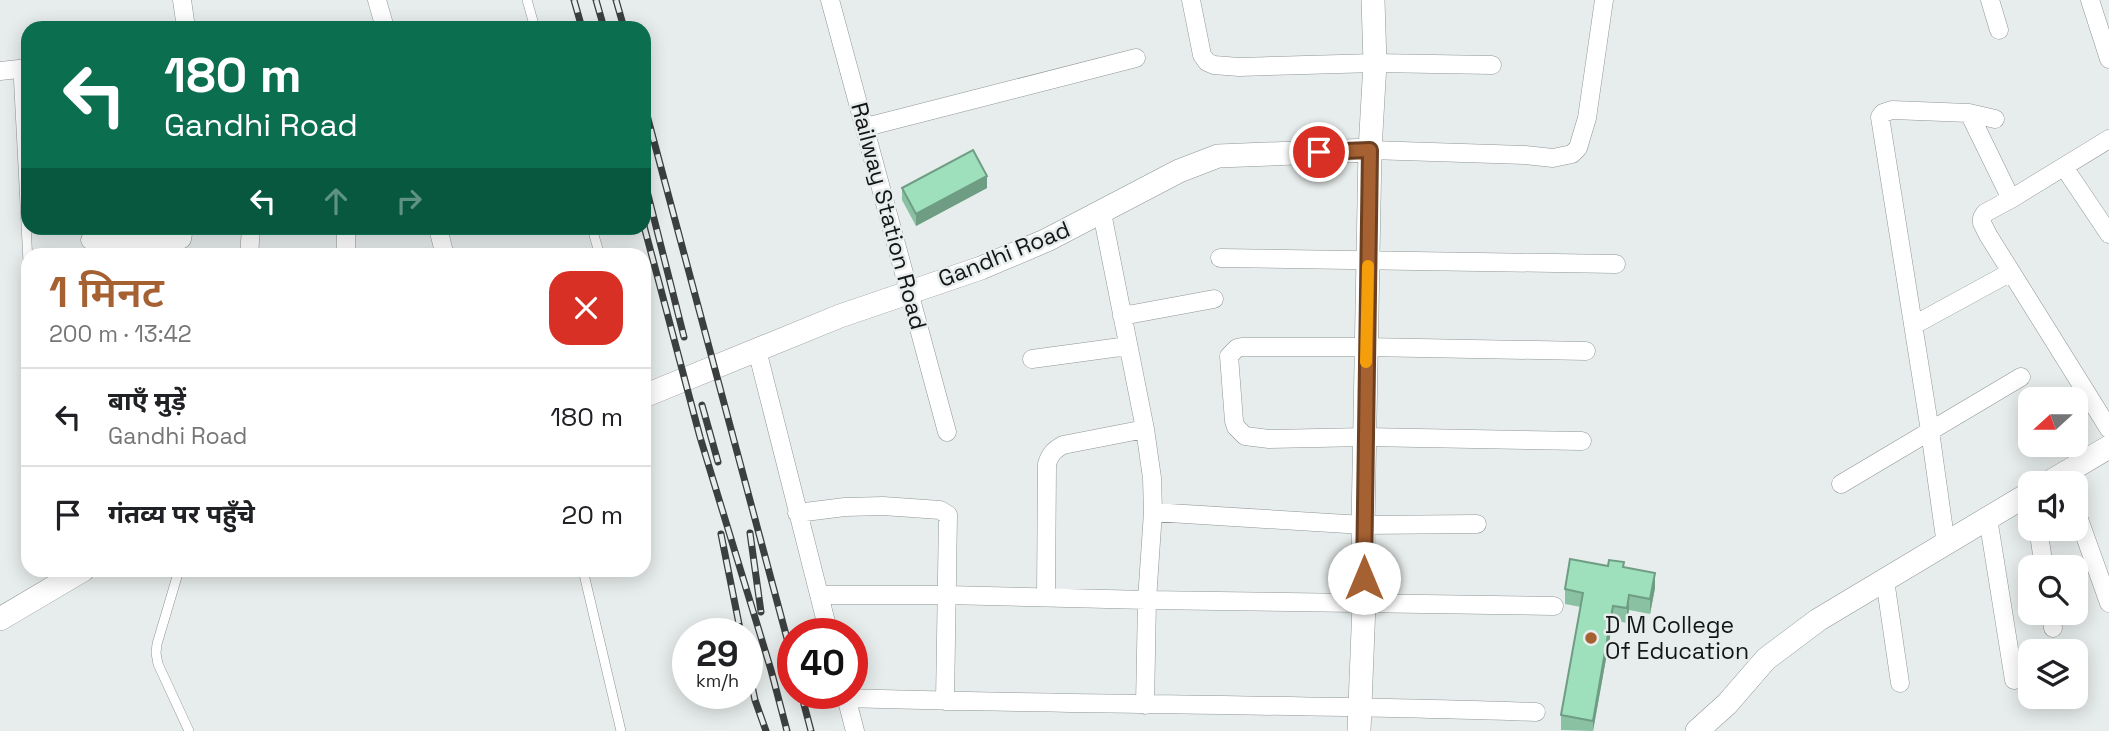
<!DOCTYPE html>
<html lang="hi">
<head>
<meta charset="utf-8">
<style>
  :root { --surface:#fff; --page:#f6f6f6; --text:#202124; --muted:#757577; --line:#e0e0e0; --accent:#a56132 }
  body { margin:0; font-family:"Space Grotesk","Noto Sans Devanagari",sans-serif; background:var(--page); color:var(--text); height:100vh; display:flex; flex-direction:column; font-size:26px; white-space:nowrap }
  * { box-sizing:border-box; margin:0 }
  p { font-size:23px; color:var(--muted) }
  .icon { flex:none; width:38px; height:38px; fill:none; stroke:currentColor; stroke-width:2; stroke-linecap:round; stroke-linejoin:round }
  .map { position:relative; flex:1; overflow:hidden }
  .sheet { position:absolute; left:21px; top:248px; width:630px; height:329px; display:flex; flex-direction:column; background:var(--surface); border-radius:21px; box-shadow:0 4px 18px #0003 }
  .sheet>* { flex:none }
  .guide { position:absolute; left:21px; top:21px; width:630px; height:214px; border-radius:21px; box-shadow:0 4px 18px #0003; background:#0b6e4f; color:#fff; overflow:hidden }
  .needle { width:46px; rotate:249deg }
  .buttons { position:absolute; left:2018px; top:387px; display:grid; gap:14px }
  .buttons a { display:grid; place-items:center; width:70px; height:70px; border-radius:14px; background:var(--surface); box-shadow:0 4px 18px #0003; font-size:35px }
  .speed { position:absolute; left:672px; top:618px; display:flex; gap:14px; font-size:35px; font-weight:700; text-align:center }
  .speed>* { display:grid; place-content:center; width:91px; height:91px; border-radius:50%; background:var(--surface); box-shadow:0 4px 18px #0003; line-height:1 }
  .speed small { font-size:18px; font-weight:400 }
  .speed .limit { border:10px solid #d22; background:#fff; color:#111 }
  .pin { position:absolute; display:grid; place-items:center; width:60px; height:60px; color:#fff; margin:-30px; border:4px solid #fff; border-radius:50%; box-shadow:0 2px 7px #0007 }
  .me { position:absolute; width:77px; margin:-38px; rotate:0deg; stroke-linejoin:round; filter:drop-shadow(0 0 5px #0008) }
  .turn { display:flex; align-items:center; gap:24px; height:147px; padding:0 28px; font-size:32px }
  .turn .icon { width:91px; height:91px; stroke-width:2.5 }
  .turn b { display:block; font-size:49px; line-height:60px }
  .lanes { display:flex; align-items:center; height:66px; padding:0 28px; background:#0003; justify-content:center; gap:35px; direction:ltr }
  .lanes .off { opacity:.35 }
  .round { display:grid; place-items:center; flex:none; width:74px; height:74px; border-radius:21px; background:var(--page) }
  .summary { display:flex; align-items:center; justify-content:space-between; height:119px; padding:0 28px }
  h1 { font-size:42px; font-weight:600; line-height:52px; color:var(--accent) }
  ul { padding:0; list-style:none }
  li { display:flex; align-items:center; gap:21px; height:98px; padding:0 28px; border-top:2px solid var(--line) }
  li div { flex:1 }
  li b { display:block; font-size:26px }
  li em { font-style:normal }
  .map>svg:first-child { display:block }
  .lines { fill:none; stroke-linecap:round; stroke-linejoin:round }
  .service-casing { stroke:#909695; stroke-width:10 }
  .minor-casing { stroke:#909695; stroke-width:19 }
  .tertiary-casing { stroke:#909695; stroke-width:24 }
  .service { stroke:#fff; stroke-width:9 }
  .minor { stroke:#fff; stroke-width:18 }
  .tertiary { stroke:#fff; stroke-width:23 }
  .rail-casing { stroke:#3c3f3f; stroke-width:7 }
  .rail { stroke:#e7edec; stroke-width:4.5; stroke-dasharray:13; stroke-linecap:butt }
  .wall { fill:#89c1a2 }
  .shaded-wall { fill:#6f9d84 }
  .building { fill:#9fe0bc; stroke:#6f9d84; stroke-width:2 }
  .route-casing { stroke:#6b3f20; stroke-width:18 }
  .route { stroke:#a56132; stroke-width:12 }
  .slow { stroke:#f59e0b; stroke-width:12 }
  .poi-dot { fill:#a56132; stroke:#e7edec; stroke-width:2.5 }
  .labels { text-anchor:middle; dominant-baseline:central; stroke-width:5; stroke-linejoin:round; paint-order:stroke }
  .street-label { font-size:23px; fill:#141616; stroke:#e7edec }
  .poi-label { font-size:23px; fill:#141616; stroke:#e7edec; text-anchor:start }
</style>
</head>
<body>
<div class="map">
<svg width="2109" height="731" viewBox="0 0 2109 731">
  <rect width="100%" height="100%" fill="#e7edec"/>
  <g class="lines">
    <g class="service-casing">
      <path id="service" d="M527,0l8,28
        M18,70l10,192
        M592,228l8,28
        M179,570l-22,74 -1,9 2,11 31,67
        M583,570l38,161"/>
    </g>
    <g class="minor-casing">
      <path id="minor" d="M182,0l4,28
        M377,0l8,28
        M830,0l117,432
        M1191,0l11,55 5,7 7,3 25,2 136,-4 117,2
        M1990,0l9,30
        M2090,0l19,59
        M0,71l28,-3
        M1969,113l42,86
        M866,127l270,-69
        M2109,139l-98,60 -26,14 -3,5v5l6,12 121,194
        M1370,150l155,5 28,3 19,-4 6,-6 9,-30 17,-118
        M2064,167l45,67
        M1102,213l43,216 7,49 1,34 -6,88 -2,105
        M346,228v28
        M438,228l7,28
        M90,240l85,3 7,-4 2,-11
        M249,256l2,-28
        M1220,258l396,6
        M1122,316l92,-17
        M1914,325l97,-53
        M757,350l72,284
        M1032,359l96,-13
        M1582,441l-217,-4 -96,2 -24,-3 -9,-9 -2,-6 -5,-65 8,-8 5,-1h124l220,4
        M1841,484l180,-107
        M2076,511l33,92
        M1153,512l210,13 114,-1
        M797,513l48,-6 38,-1 57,4 8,5 -3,186
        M1988,518l26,162
        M2038,528l6,39
        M1946,545l-16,-114 -50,-314 3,-4 9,-3 77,3 26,6
        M1885,580l15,103
        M819,595h128l200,5 407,6
        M1046,597l1,-133c3,-10 7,-14 16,-19l82,-16
        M2051,612l2,16
        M845,693l10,38
        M846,698c230,7 460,6 690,14"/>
    </g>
    <g class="tertiary-casing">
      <path id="tertiary" d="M644,396l196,-80 141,-48 66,-28 132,-69 39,-15 152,-6
        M2048,483l61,-36
        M0,619l83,-49
        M1359,731l5,-127 -1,-79 7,-375 5,-87 -2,-63
        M1697,731l30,-27 39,-45 52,-39 212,-127"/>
    </g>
    <use href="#service" class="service"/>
    <use href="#minor" class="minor"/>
    <use href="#tertiary" class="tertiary"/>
    <g class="rail-casing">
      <path id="rail" d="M574,0l8,28
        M596,0l8,28
        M616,0l8,28
        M644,104l149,557
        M644,179l40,158
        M644,226l56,211 71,233 16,61
        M702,405l16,57
        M750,533l11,79
        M721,534l20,100
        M747,662l8,38 11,31
        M801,693l10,38"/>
    </g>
    <use href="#rail" class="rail"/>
  </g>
  <path class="wall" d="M902,188h85l-71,38 -14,-26z
    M1608,566l16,1 31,21 -5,26 -21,-4 -2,13 -14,-3 -20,111 -32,-1v-15l20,-108 -16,-3v-15z"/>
  <path class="shaded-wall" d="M987,176v12l-71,38v-12z
    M1655,573v15l-5,26v-15z
    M1629,595v15l-2,13v-15z
    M1613,606v14l-20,111v-10z"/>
  <path class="building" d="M973,150l14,26 -71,38 -14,-26z
    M1570,559l38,7 1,-6 15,2 -1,5 32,6 -5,26 -21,-4 -2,13 -14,-2 -20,115 -32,-6 22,-122 -18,-4z"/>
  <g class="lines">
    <g class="route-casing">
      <path id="route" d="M1319,152l51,-2 -6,428"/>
    </g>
    <use href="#route" class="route"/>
    <path class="slow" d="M1366,362l2,-96"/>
  </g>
  <circle class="poi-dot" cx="1591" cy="638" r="7"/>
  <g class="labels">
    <g class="street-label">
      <text transform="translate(889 216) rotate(75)">Railway Station Road</text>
      <text transform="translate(1004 254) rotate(-22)">Gandhi Road</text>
    </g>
    <g class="poi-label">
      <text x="1605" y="625">D M College<tspan x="1605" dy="26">Of Education</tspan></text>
    </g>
  </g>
</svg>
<div class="buttons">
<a><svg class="needle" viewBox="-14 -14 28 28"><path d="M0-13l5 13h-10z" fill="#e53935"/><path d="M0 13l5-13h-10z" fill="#757577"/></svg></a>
<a><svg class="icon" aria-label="sound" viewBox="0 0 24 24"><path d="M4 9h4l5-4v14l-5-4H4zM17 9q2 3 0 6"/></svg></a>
<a><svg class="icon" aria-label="search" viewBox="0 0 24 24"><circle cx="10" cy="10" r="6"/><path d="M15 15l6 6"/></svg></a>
<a><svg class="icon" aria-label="layers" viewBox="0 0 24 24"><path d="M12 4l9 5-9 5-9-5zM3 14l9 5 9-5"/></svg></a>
</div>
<div class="speed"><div>29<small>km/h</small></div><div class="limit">40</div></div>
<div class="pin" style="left:1319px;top:152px;background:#d93025"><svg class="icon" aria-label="arrive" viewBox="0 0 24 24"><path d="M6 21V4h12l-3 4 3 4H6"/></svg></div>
<svg class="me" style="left:1364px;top:578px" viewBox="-20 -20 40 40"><circle r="19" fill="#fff"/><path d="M0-13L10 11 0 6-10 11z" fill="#a56132"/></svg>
<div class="guide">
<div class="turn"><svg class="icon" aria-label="left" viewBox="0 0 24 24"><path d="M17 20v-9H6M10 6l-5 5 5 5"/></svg><div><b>180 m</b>Gandhi Road</div></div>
<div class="lanes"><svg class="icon" aria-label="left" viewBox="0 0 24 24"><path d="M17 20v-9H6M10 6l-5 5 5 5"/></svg><svg class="icon off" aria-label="ahead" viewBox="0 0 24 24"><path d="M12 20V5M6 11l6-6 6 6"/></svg><svg class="icon off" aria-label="right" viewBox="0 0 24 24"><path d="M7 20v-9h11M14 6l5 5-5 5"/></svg></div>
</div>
<section class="sheet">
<div class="summary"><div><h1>1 मिनट</h1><p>200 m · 13:42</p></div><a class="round" style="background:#d93025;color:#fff"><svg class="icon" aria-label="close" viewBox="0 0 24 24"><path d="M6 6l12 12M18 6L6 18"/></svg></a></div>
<ul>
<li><svg class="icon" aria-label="left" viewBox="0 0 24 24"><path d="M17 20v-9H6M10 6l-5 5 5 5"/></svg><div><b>बाएँ मुड़ें</b><p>Gandhi Road</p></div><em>180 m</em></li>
<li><svg class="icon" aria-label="arrive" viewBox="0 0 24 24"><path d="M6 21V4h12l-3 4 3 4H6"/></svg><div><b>गंतव्य पर पहुँचे</b></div><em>20 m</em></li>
</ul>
</section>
</div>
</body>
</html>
